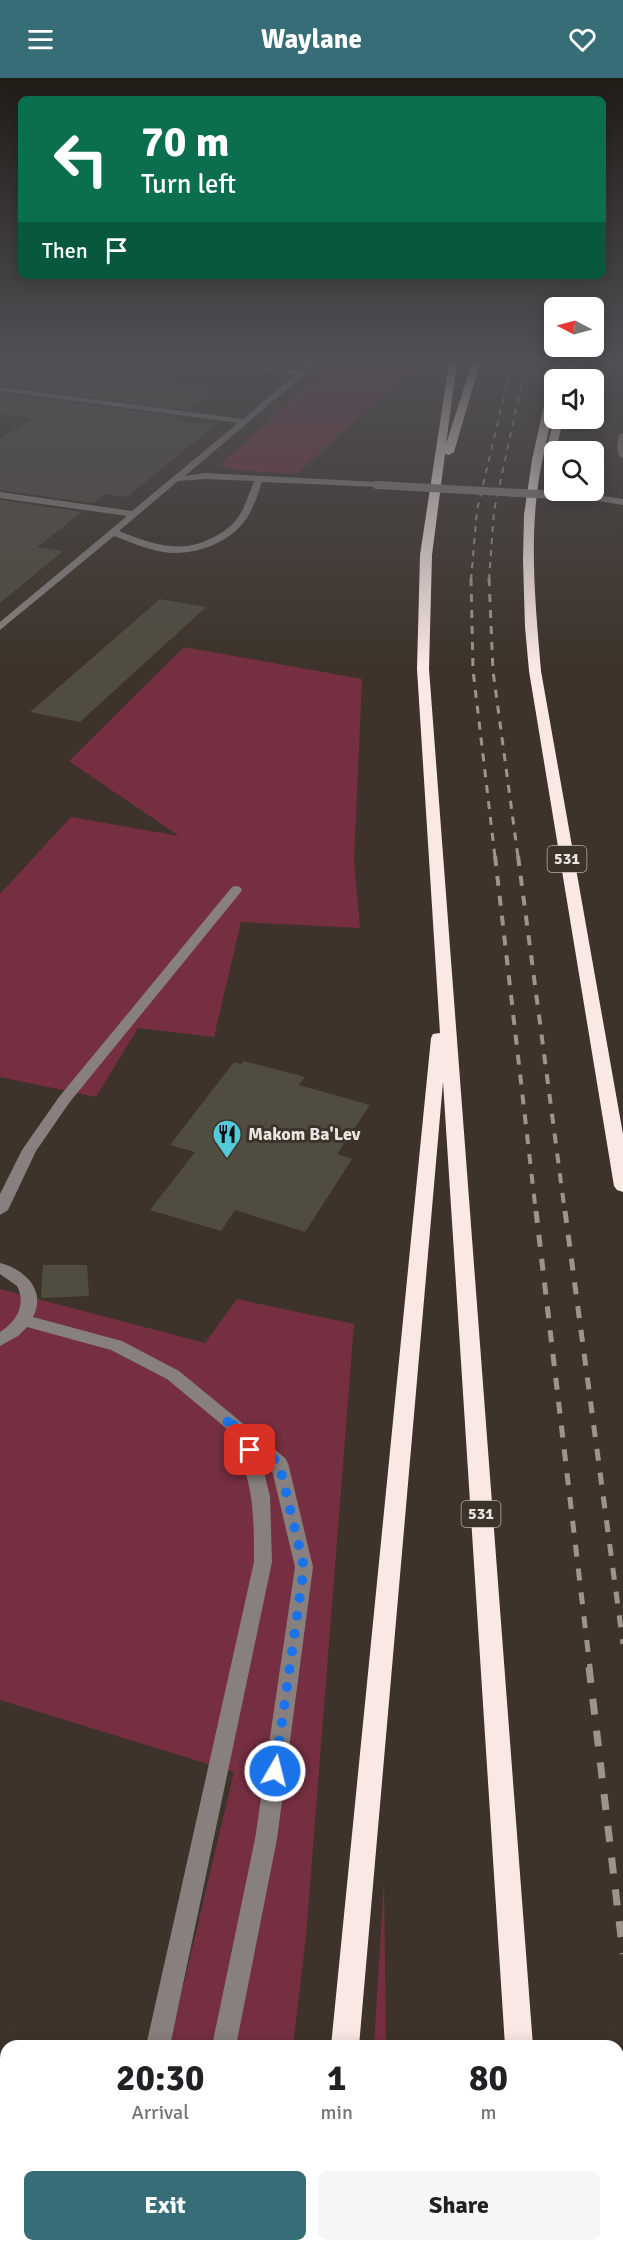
<!DOCTYPE html>
<html lang="en">
<head>
<meta charset="utf-8">
<style>
  :root { --surface:#fff; --page:#f6f6f6; --text:#202124; --muted:#757577; --accent:#376d76 }
  body { margin:0; font-family:Signika,sans-serif; background:var(--page); color:var(--text); height:100vh; display:flex; flex-direction:column; font-size:22px; white-space:nowrap }
  * { box-sizing:border-box; margin:0 }
  p { font-size:20px; color:var(--muted) }
  .icon { flex:none; width:33px; height:33px; fill:none; stroke:currentColor; stroke-width:2; stroke-linecap:round; stroke-linejoin:round }
  .map { position:relative; flex:1; overflow:hidden }
  .sheet { position:absolute; left:0px; top:1962px; width:624px; height:212px; display:flex; flex-direction:column; background:var(--surface); border-radius:18px 18px 0 0; box-shadow:0 3px 15px #0003 }
  .sheet>* { flex:none }
  .guide { position:absolute; left:18px; top:18px; width:588px; height:183px; border-radius:9px; box-shadow:0 3px 15px #0003; background:#0b6e4f; color:#fff; overflow:hidden }
  .needle { width:39px; rotate:276deg }
  .buttons { position:absolute; left:544px; top:219px; display:grid; gap:12px }
  .buttons a { display:grid; place-items:center; width:60px; height:60px; border-radius:9px; background:var(--surface); box-shadow:0 3px 15px #0003; font-size:30px }
  .pin { position:absolute; display:grid; place-items:center; width:51px; height:51px; color:#fff; margin:-26px; border-radius:12px; box-shadow:0 3px 9px #0006 }
  .me { position:absolute; width:66px; margin:-33px; rotate:8deg; stroke-linejoin:round; filter:drop-shadow(0 0 4px #0008) }
  .turn { display:flex; align-items:center; gap:21px; height:126px; padding:0 24px; font-size:27px }
  .turn .icon { width:78px; height:78px; stroke-width:2.5 }
  .turn b { display:block; font-size:42px; line-height:51px }
  .then { display:flex; align-items:center; height:57px; padding:0 24px; background:#0003; gap:12px; font-size:22px }
  .eta { display:flex; justify-content:space-evenly; align-items:center; height:102px; text-align:center }
  .eta b { font-size:36px; font-weight:700; line-height:42px }
  .button { display:flex; gap:12px; margin-top:auto; padding:12px 24px }
  .button a { flex:1; height:69px; border-radius:9px; background:var(--accent); color:#fff; font-size:24px; font-weight:700; line-height:69px; text-align:center }
  .button a+a { background:var(--page); color:var(--text) }
  header { display:flex; justify-content:space-between; align-items:center; height:78px; padding:0 24px; background:var(--accent); color:#fff; font-size:27px; font-weight:700 }
  .map>svg:first-child { display:block }
  .green { fill:#752f41 }
  .building { fill:#504c40 }
  .lines { fill:none; stroke-linecap:round; stroke-linejoin:round }
  .minor { fill:#87807e; fill-rule:evenodd }
  .highway { fill:#fae8e4; fill-rule:evenodd }
  .rail-far4 { stroke:#9c958d; stroke-width:2; stroke-dasharray:6 6; stroke-linecap:butt }
  .rail-far3 { stroke:#9c958d; stroke-width:3; stroke-dasharray:8 8; stroke-linecap:butt }
  .rail-far2 { stroke:#9c958d; stroke-width:4; stroke-dasharray:10 10; stroke-linecap:butt }
  .rail-far1 { stroke:#9c958d; stroke-width:5; stroke-dasharray:12 12; stroke-linecap:butt }
  .rail { stroke:#9c958d; stroke-width:7; stroke-dasharray:16 16; stroke-linecap:butt }
  .minor-bridge { stroke:#87807e; stroke-width:8 }
  .route { stroke:#1a73e8; stroke-width:10; stroke-dasharray:0 18 }
  .labels { text-anchor:middle; dominant-baseline:central; stroke-width:6; stroke-linejoin:round; paint-order:stroke }
  .shield { fill:#3d332a; stroke:#b7b0a9; stroke-width:1.5 }
  .shield-label { font-size:16px; font-weight:bold; fill:#ebe5df }
  .poi-label { font-size:18px; font-weight:bold; fill:#ebe5df; stroke:#3d332a; text-anchor:start }
</style>
</head>
<body>
<header><svg class="icon" aria-label="menu" viewBox="0 0 24 24"><path d="M4 6h16M4 12h16M4 18h16"/></svg>Waylane<svg class="icon" aria-label="heart" viewBox="0 0 24 24"><path d="M12 20l-8-8c-3-5 5-10 8-4 3-6 11-1 8 4z"/></svg></header>
<div class="map">
<svg width="623" height="2173" viewBox="0 0 623 2173">
  <rect width="100%" height="100%" fill="#3d332a"/>
  <path class="green" d="M334,285h79l-4,7 -112,104 -61,-4 -17,-5z
    M184,569l178,32 -8,181 6,68 -119,-6 -27,115 -76,-9 -42,69 -96,-20v-183l71,-77 108,19 -110,-75z
    M0,1211l205,54 32,-44 117,25 -48,612 -13,110h-124l65,-274 -234,-72z
    M384,1802l2,166h-12z
    M23,2168h248l-1,5h-248z"/>
  <path class="building" d="M31,285h160l-28,20 50,8 -24,19 -189,-25v-20l23,3z
    M0,315l179,24 -3,3 39,5 -88,72 -22,-3 -12,9 -93,-13v-51l32,-21 -32,-5z
    M0,422l82,12 -45,35 26,4 -63,52z
    M160,521l46,8 -126,115 -50,-10z
    M244,983l61,16 -6,8 71,20 -33,49 15,5 -47,73 -70,-22 -14,21 -71,-21 45,-58 -25,-7 64,-83 7,2z
    M43,1187h44l2,31 -48,2z"/>
  <g class="lines">
    <path class="minor" d="M219,285l81,8 10,-8h8l-133,113 20,-3 172,9 3,1v4l-118,-5c-4,11 -7,23 -14,34 -16,27 -55,41 -85,36 -17,-3 -33,-10 -49,-16l-114,94v-8l127,-106 -127,-18v-6l132,19 106,-88 -238,-32v-4l243,32 53,-45 -74,-9zM205,401l49,2c-5,12 -8,24 -15,35 -6,9 -15,16 -25,21 -33,18 -62,7 -95,-6l59,-50z
      M623,355v25l-4,-2 -2,-10 2,-11z
      M590,416l33,5v6l-36,-6 -1,-2z
      M236,808l4,1 2,3 -2,3 -171,210 -33,48 -28,59 -8,5v-21l22,-44 37,-53 173,-210z
      M0,1185c24,6 47,27 33,54l89,24 57,30 106,87 3,5 25,104 -36,272 -41,207h-24l43,-207 40,-272 -24,-101 -11,-9 10,39 2,66 -102,484h-24l108,-484c0,-49 0,-82 -24,-126l2,-3 -65,-54 -56,-29 -84,-23 -9,9 -18,10v-14c16,-10 27,-27 17,-46l-17,-12z
      M93,2168h26l-2,5h-26z
      M171,2168h26l-1,5h-26z"/>
    <path class="highway" d="M449,285h8l-11,81 26,-81h8l-26,89 -5,3 -4,-1 -13,101 -3,114 104,1377h-28l-62,-964 -84,964h-28l100,-1008 2,-4 7,-1 -23,-364 3,-114z
      M553,285h8l-3,17h-3c0,37 -14,75 -18,113 -7,59 -1,118 4,178l82,463v58l-6,-2 -3,-4 -85,-515 -4,-44 -2,-67 1,-45 8,-55z
      M571,285h8l-4,17h-9z
      M555,339l9,1 -8,31 -5,3 -5,-3z
      M313,2168h30l-1,5h-30z
      M519,2168h30l1,5h-30z"/>
    <path class="rail-far4" d="M471,502l6,-70 35,-147
      M489,502l5,-69 32,-148"/>
    <path class="rail-far3" d="M471,500l2,92 22,187
      M489,500l4,93 25,186"/>
    <path class="rail-far2" d="M495,778l41,357
      M518,778l47,357"/>
    <path class="rail-far1" d="M536,1133l54,457
      M565,1133l58,433"/>
    <path class="rail" d="M589,1589l34,287"/>
    <path class="minor-bridge" d="M377,407l213,12"/>
  </g>
  <linearGradient id="sky" x2="0" y2="1"><stop stop-color="#221c17"/><stop offset="0.48" stop-color="#515055"/><stop offset="1" stop-color="#515055" stop-opacity="0"/></linearGradient>
  <rect width="623" height="589" fill="url(#sky)"/>
  <g class="lines">
    <path class="route" d="M250,1372l-26,-33 55,46 25,104 -29,204"/>
  </g>
  <defs>
    <g id="restaurant-pin" transform="scale(1.5)"><path d="M0 17L-7.5 6A9.5 9.5 0 1 1 7.5 6Z" fill="#53cbda" stroke="#3d332a"/><path d="M-5-6h1v4h1v-4h1v4h1v-4h1v5L-1.5 .5V6h-2V.5L-5-1ZM5-6V6H3V1.5H1.5Q1.5-4 5-6Z" fill="#111"/></g>
  </defs>
  <g fill-rule="evenodd">
    <use href="#restaurant-pin" x="227" y="1056"/>
  </g>
  <g class="labels">
    <g class="shield">
      <rect x="547.5" y="768" width="39" height="26" rx="4.5"/>
      <rect x="461.5" y="1423" width="39" height="26" rx="4.5"/>
    </g>
    <g class="shield-label">
      <text x="567" y="781">531</text>
      <text x="481" y="1436">531</text>
    </g>
    <g class="poi-label">
      <text x="248" y="1056">Makom Ba'Lev</text>
    </g>
  </g>
</svg>
<div class="buttons">
<a><svg class="needle" viewBox="-14 -14 28 28"><path d="M0-13l5 13h-10z" fill="#e53935"/><path d="M0 13l5-13h-10z" fill="#757577"/></svg></a>
<a><svg class="icon" aria-label="sound" viewBox="0 0 24 24"><path d="M4 9h4l5-4v14l-5-4H4zM17 9q2 3 0 6"/></svg></a>
<a><svg class="icon" aria-label="search" viewBox="0 0 24 24"><circle cx="10" cy="10" r="6"/><path d="M15 15l6 6"/></svg></a>
</div>
<div class="pin" style="left:250px;top:1372px;background:#d93025"><svg class="icon" aria-label="arrive" viewBox="0 0 24 24"><path d="M6 21V4h12l-3 4 3 4H6"/></svg></div>
<svg class="me" style="left:275px;top:1693px" viewBox="-20 -20 40 40"><circle r="17" fill="#1a73e8" stroke="#fff" stroke-width="3"/><path d="M0-11L8 9 0 5-8 9z" fill="#fff"/></svg>
<div class="guide">
<div class="turn"><svg class="icon" aria-label="left" viewBox="0 0 24 24"><path d="M17 20v-9H6M10 6l-5 5 5 5"/></svg><div><b>70 m</b>Turn left</div></div>
<div class="then">Then<svg class="icon" aria-label="arrive" viewBox="0 0 24 24"><path d="M6 21V4h12l-3 4 3 4H6"/></svg></div>
</div>
<section class="sheet">
<div class="eta">
<div><b>20:30</b><p>Arrival</p></div>
<div><b>1</b><p>min</p></div>
<div><b>80</b><p>m</p></div>
</div>
<div class="button"><a>Exit</a><a>Share</a></div>
</section>
</div>
</body>
</html>
